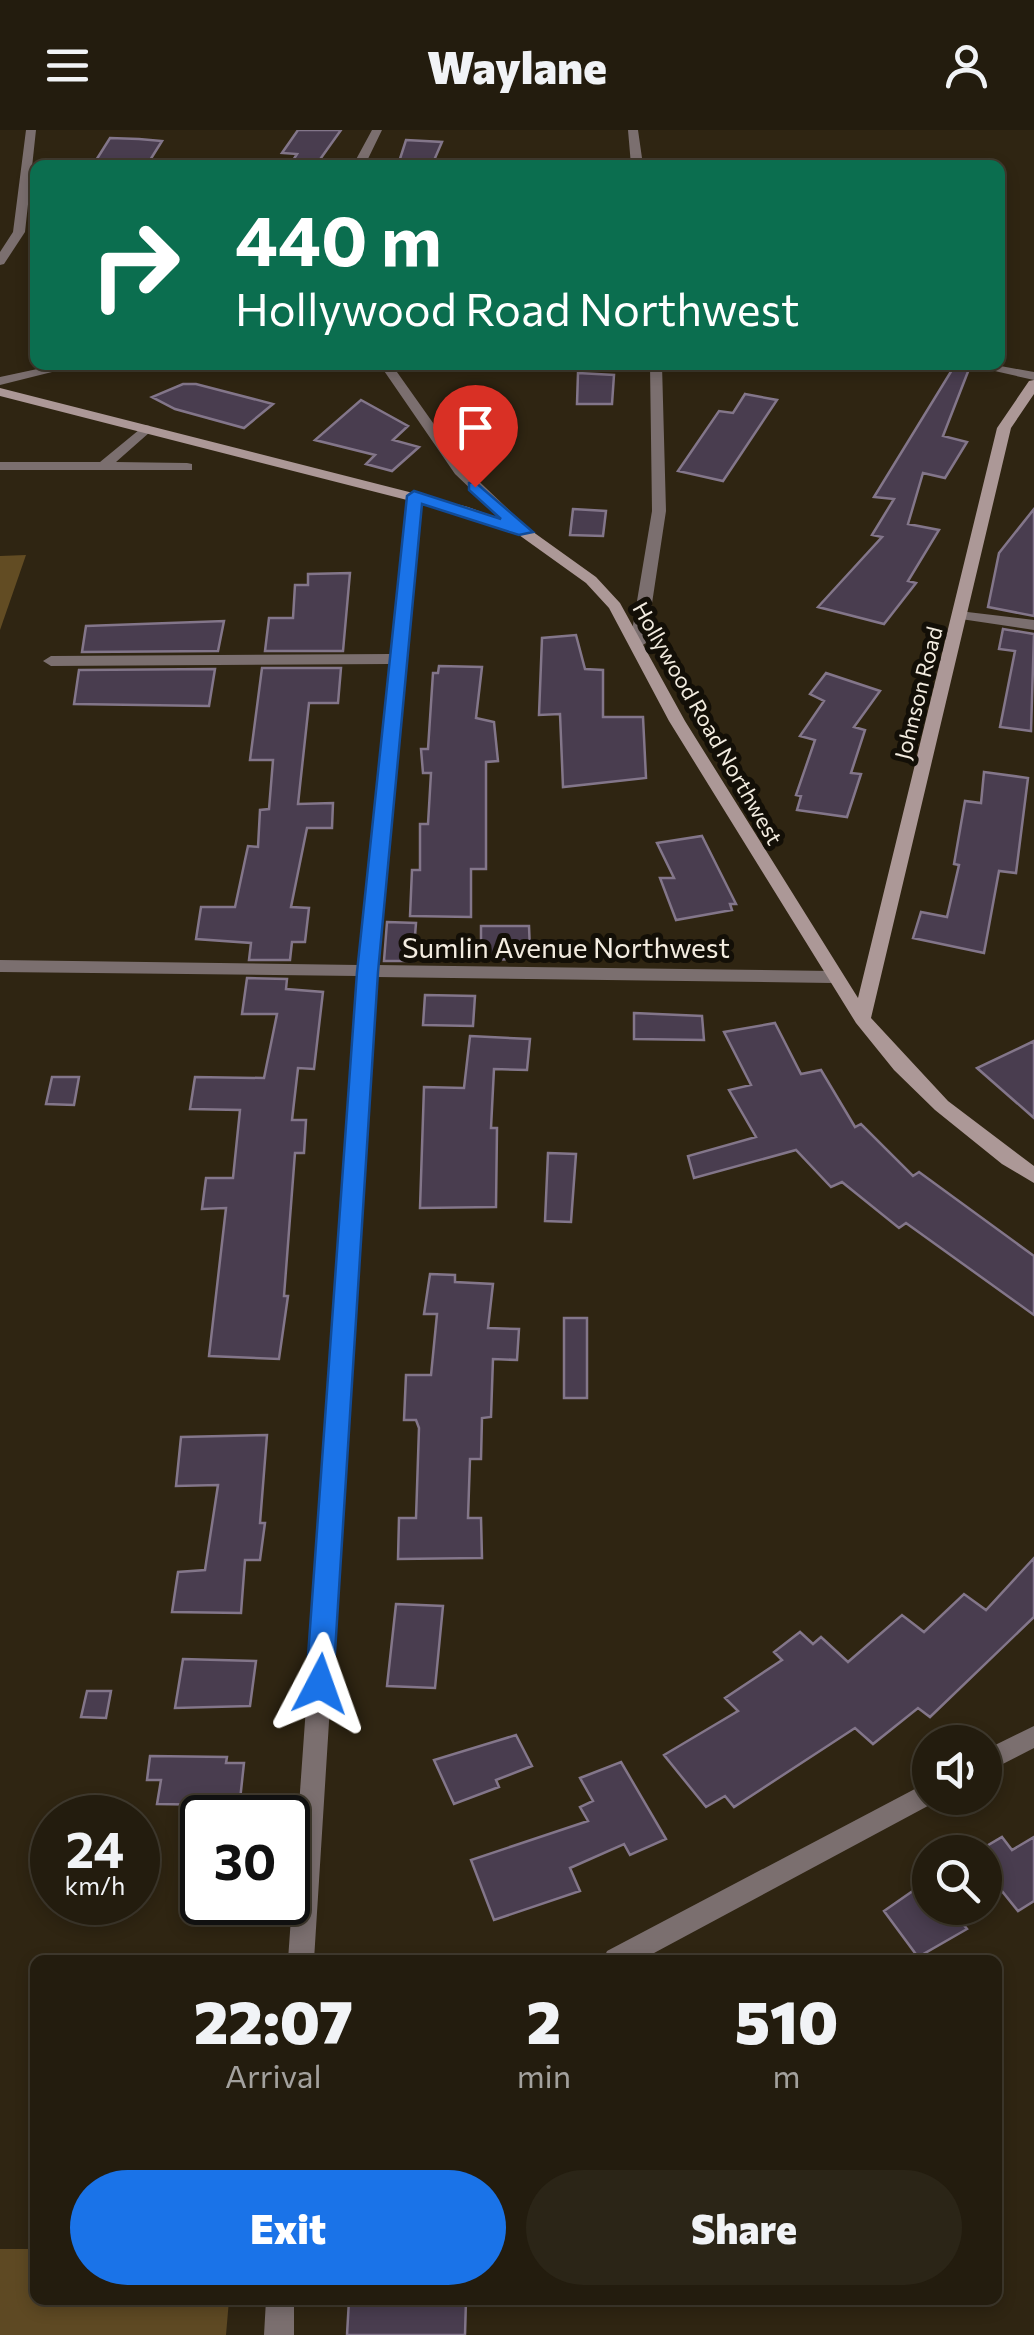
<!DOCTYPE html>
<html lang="en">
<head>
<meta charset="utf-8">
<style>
  :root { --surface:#231c0e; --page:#2b2517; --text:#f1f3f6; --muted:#a3a19e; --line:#403a2e; --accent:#1a73e8 }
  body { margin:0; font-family:Commissioner,sans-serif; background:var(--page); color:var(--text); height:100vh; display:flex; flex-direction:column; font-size:38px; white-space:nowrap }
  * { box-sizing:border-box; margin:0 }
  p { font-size:32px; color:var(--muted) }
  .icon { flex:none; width:55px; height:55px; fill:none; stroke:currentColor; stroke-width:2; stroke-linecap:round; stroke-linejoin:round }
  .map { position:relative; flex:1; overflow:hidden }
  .details { position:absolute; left:30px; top:1825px; width:972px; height:350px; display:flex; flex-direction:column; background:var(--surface); border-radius:15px; box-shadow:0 5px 15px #0003,0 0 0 2px var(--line) }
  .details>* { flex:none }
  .guide { position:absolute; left:30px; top:30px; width:975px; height:210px; border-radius:15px; box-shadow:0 5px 15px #0003,0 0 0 2px var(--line); background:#0b6e4f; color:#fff; overflow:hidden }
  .buttons { position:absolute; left:912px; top:1595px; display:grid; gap:20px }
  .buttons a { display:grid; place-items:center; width:90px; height:90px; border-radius:50%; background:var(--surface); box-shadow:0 5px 15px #0003,0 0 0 2px var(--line); font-size:50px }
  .speed { position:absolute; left:30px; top:1665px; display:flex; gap:20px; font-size:50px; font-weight:700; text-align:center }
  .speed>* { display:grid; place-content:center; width:130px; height:130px; border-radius:50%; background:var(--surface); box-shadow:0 5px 15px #0003,0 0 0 2px var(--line); line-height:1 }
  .speed small { font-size:25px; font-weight:400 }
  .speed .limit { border:5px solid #111; border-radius:15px; background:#fff; color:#111 }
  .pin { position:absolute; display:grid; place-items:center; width:85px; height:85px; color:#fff; margin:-102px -42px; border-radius:50% 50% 50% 0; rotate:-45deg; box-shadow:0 0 10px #0007 }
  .pin .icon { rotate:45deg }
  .me { position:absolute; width:110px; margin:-55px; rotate:4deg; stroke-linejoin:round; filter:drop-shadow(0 0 8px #0008) }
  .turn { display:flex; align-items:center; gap:35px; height:210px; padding:0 40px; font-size:45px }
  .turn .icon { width:130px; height:130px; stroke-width:2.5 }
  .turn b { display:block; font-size:70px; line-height:85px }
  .eta { display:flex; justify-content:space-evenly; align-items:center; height:170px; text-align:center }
  .eta b { font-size:60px; font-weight:800; line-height:70px }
  .button { display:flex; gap:20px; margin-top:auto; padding:20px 40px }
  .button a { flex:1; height:115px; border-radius:60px; background:var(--accent); color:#fff; font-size:40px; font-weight:800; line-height:115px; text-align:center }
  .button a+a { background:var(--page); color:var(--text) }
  header { display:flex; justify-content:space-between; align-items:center; height:130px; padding:0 40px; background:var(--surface); font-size:45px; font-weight:800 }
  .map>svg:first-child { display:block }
  .green { fill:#5e4923 }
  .forest { fill:#624c23 }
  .building { fill:#493d4f; stroke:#83768a; stroke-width:2.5 }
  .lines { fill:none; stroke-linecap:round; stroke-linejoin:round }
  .street { fill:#7b6f6f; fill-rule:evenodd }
  .secondary { fill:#ac9897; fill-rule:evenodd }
  .route { fill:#1a73e8; stroke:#114b97; stroke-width:2.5 }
  .labels { text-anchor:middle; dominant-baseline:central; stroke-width:10; stroke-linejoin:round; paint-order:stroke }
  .far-street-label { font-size:22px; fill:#f3ece0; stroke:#130f07 }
  .street-label { font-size:28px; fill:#f3ece0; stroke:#130f07 }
</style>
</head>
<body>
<header><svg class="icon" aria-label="menu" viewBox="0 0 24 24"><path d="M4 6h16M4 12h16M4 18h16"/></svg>Waylane<svg class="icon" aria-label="person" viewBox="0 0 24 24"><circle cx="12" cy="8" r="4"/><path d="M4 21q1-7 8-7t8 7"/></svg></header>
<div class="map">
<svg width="1034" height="2205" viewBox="0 0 1034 2205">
  <rect width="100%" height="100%" fill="#2f2512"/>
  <path class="green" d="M0,2119h35v51h194l-3,35h-226z"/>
  <path class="forest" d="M26,425l-26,75v-74z"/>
  <path class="building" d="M298,0h43l-25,35h-26l7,-11 -15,-1z
    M110,8l29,1 23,2 -15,24h-54z
    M406,10l36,2 -10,23h-34z
    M955,235l14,4 -26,67 24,6 -22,36 -22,-5 -15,51 31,6 -31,51 8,2 -32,41 -66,-17 64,-70 -10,-2 22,-36 -20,-2z
    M578,243l36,2 -2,29h-35z
    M183,254h13l77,20 -29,24 -69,-19 -23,-12z
    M745,264l32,6 -54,81 -45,-10 41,-60 14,2z
    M361,270l47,26 -15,14 26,7 -27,24 -26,-7 9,-9 -60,-15z
    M573,379l33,2 -3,25 -33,-1z
    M1034,379v107l-46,-9 11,-54z
    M350,443l-7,78h-78l4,-33h24l2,-33h13v-11z
    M224,491l-6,30 -136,1 4,-26z
    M1003,499l31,5 -3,97 -31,-4 15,-76 -16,-2z
    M576,505l9,34 18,1v47h40l3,61 -83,9 -3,-73 -21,1 3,-77z
    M439,536l43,1 -6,51 18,4 4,39 -12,1v107h-15v48l-61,-1 2,-46h8v-46h8l3,-51h-8l-2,-24h7l5,-76h5z
    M262,538h79l-3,35h-29l-11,101 35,-1 -1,25h-25l-16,79 18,1 -4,34h-13l-2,18h-41l2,-17 -55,-4 5,-32h34l13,-61 10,1 2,-37 9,-1 4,-49h-23z
    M215,539l-6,37 -135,-2 5,-34z
    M826,543l54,18 -26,36 11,3 -14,43 10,1 -14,43 -50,-7 4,-14 -5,-1 19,-55 -15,-4 24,-35 -14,-7z
    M984,642l44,6 -12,95 -17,-2 -15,82 -71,-15 8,-26 26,5 12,-52 -5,-1 11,-63 16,2z
    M702,706l34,68h-6l2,6 -56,10 -16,-42h14l-17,-35z
    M387,792l29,1 -3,38h-29z
    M481,796h48l1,25 -9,1 1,7 -41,1z
    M247,848l40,1 -1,10 37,3 -9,77 -16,-1 -6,52h14l-2,33h-9l-11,143h4l-9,63 -70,-3 17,-148 -24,1 4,-31h27l7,-68 -50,-1 5,-32 69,1 13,-64h-35z
    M425,865l50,1 -2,30 -50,-1z
    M634,883l68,3 2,24 -70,-1z
    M775,893l26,51 20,-4 34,57 6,-3 52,52 6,-4 115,84v59l-128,-92 -7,5 -57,-46 -11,5 -35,-37 -102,28 -6,-22 68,-19 -27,-47 22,-5 -27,-53z
    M470,906l60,3 -3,31 -33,-1 -3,59h6l-1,79 -76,1 4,-121 40,1z
    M1034,911v77l-57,-50z
    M52,947h27l-5,28 -28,-1z
    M548,1023l28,1 -5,68 -26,-1z
    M430,1144l25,1v7l38,2 -5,44 31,1 -2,31 -24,-1 -2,58 -9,1 -1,41h-11l-2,59h13l1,40 -84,1 1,-41h17l3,-90 -3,-8h-12l2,-45h25l6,-61h-13z
    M564,1188h23v80h-23z
    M267,1305l-7,88h5l-5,37h-15l-4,53 -69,-1 6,-40 27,-2 13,-85 -42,1 5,-49z
    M1034,1428v59l-104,100 -12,-9 -45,36 -18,-16 -121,79 -9,-11 -19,11 -42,-52 74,-44 -13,-13 57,-38 -8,-8 26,-20 13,12 8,-7 27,25 54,-47 22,17 40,-38 22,16z
    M396,1474l47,2 -8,82 -48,-2z
    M183,1529l73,2 -6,45 -75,2z
    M87,1561h24l-5,27 -25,-1z
    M516,1605l16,31 -36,14 3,7 -45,17 -20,-44z
    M150,1626l77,1 -1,6h18l-4,37h-20l-1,5 -62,-1 4,-24h-14z
    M621,1632l45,77 -36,16 -6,-11 -54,24 10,23 -86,29 -23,-60 117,-39 -8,-14 13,-6 -13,-23z
    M1002,1707l10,13 22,-13v64l-16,10 -33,-41v-23z
    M930,1749v29h20l17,21 -49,28 -34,-46z
    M349,2170h117l-1,35h-118z"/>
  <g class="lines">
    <path class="street" d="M26,0h10l-11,102 -21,32 -4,1v-13l13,-20z
      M372,0h10l-17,35h-12z
      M628,0h10l5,35h-12z
      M56,235h24l-80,20v-8z
      M380,235h12l73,103 64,61v6h-10l-64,-61z
      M650,235h12l4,146 -20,132 -8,5 -8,-5 22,-132z
      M968,235h27l39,7v8z
      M145,295l5,1v6l-34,30 71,1 5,1v6h-192v-8h100z
      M410,363l12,3 -45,469 455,6 9,6 -9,6 -456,-6 -62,983h-26l70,-984 -358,-4v-12l359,5 31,-301 -339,2 -8,-5 8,-5 340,-2z
      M959,481l75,9v10l-80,-12v-6z
      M1034,1596v22l-49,25v-23z
      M930,1651v17l9,2 -298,160h-38l4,-9z
      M266,2170h28v35h-30z"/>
    <path class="secondary" d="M1034,250v14l-23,34 -140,590 77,83 86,65v17l-32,-19 -67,-54 -41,-40 -38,-47 -187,-302 -60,-113 -23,-25 -67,-48 -61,-22 -458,-117v-8l468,119 61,22 67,48 24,26 65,118 173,277 139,-570 32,-47z"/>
  </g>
  <path class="route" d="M475,352l58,50 -14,3 -97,-31 -44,468 -45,712 -4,8h-19l-4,-8 51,-712 50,-476 7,-5 87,28 -32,-29v-7z"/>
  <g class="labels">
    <g class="far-street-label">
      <text transform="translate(918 563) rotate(-76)">Johnson Road</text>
      <text transform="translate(708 593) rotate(60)">Hollywood Road Northwest</text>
    </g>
    <g class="street-label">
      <text x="566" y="817">Sumlin Avenue Northwest</text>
    </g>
  </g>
</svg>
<div class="buttons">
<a><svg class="icon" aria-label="sound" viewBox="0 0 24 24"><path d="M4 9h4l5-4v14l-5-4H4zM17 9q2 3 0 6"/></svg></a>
<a><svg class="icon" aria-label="search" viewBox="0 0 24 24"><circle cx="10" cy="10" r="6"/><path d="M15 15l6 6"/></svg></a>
</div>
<div class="speed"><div>24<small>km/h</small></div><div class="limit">30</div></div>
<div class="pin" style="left:475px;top:357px;background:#d93025"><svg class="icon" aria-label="arrive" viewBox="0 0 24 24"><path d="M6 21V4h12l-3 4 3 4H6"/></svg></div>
<svg class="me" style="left:320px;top:1554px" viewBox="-20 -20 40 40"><path d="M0-17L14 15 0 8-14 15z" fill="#1a73e8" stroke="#fff" stroke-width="4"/></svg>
<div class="guide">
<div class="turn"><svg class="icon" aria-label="right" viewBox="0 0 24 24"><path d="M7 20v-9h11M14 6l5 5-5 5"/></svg><div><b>440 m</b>Hollywood Road Northwest</div></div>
</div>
<section class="details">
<div class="eta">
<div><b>22:07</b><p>Arrival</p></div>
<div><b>2</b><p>min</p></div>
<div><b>510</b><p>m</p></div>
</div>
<div class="button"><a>Exit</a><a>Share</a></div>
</section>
</div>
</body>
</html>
